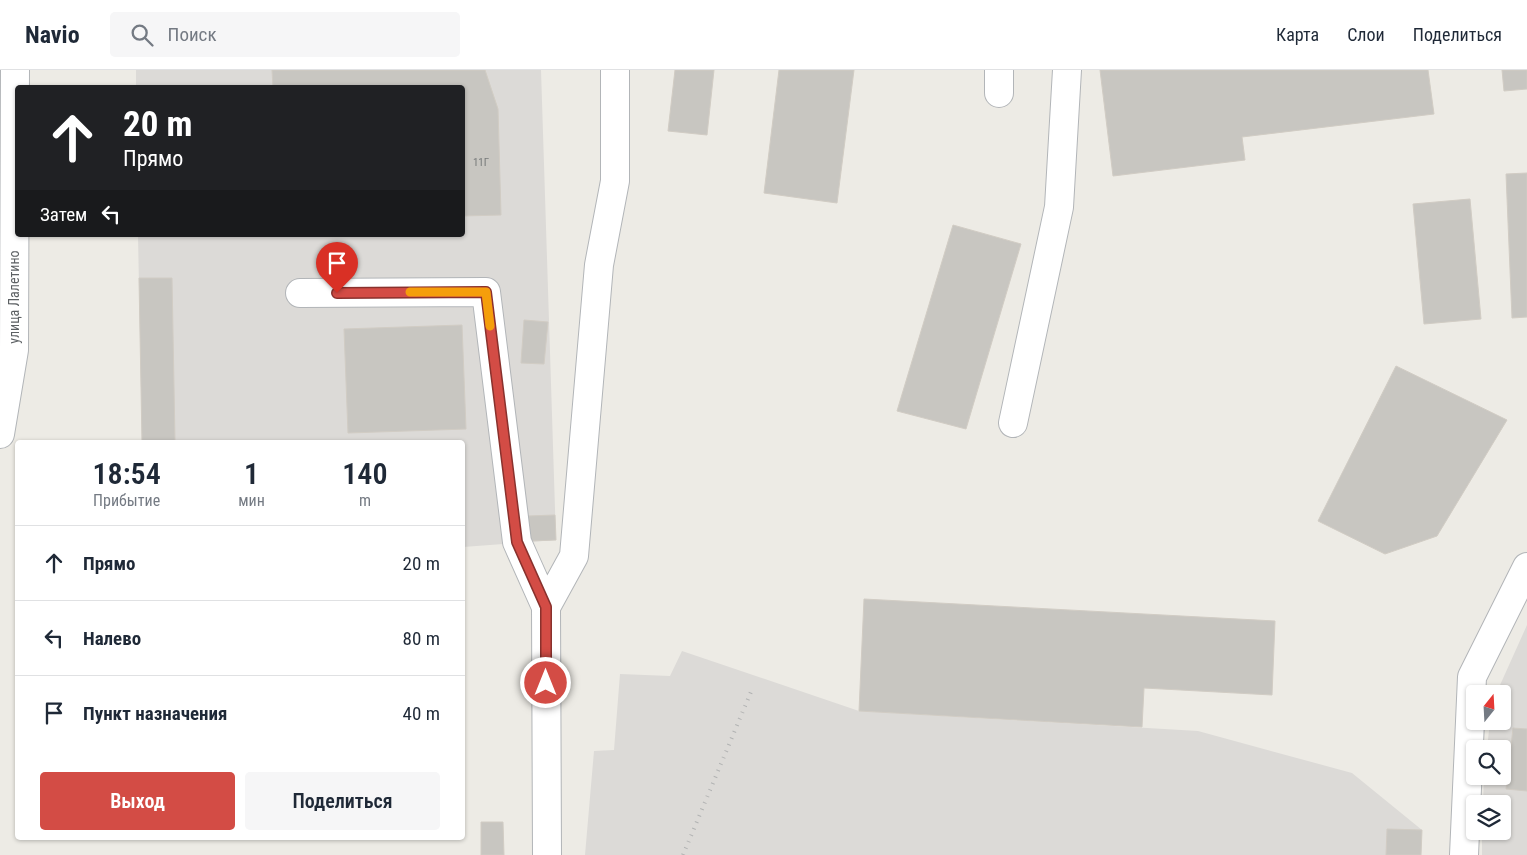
<!DOCTYPE html>
<html lang="ru">
<head>
<meta charset="utf-8">
<style>
  :root { --surface:#fff; --page:#f6f6f7; --text:#1f2937; --muted:#747a83; --line:#e0e1e3; --accent:#d34c45 }
  body { margin:0; font-family:"Roboto Condensed",sans-serif; background:var(--page); color:var(--text); height:100vh; display:flex; flex-direction:column; font-size:19px; white-space:nowrap }
  * { box-sizing:border-box; margin:0 }
  p { font-size:16px; color:var(--muted) }
  .icon { flex:none; width:28px; height:28px; fill:none; stroke:currentColor; stroke-width:2; stroke-linecap:round; stroke-linejoin:round }
  .map { position:relative; flex:1; overflow:hidden }
  .details { position:absolute; left:15px; top:370px; width:450px; height:400px; display:flex; flex-direction:column; background:var(--surface); border-radius:5px; box-shadow:0 1px 4px #0004 }
  .details>* { flex:none }
  .banner { position:absolute; left:15px; top:15px; width:450px; height:152px; border-radius:5px; box-shadow:0 1px 4px #0004; background:#202124; color:#fff; overflow:hidden }
  .needle { width:32px; rotate:18deg }
  .tools { position:absolute; left:1466px; top:615px; display:grid; gap:10px }
  .tools a { display:grid; place-items:center; width:45px; height:45px; border-radius:5px; background:var(--surface); box-shadow:0 1px 4px #0004; font-size:25px }
  .pin { position:absolute; display:grid; place-items:center; width:42px; height:42px; color:#fff; margin:-51px -21px; border-radius:50% 50% 50% 0; rotate:-45deg; box-shadow:0 0 5px #0007 }
  .pin .icon { rotate:45deg }
  .me { position:absolute; width:55px; margin:-28px; rotate:0deg; stroke-linejoin:round; filter:drop-shadow(0 0 4px #0008) }
  .turn { display:flex; align-items:center; gap:18px; height:105px; padding:0 25px; font-size:22px }
  .turn .icon { width:65px; height:65px; stroke-width:2.5 }
  .turn b { display:block; font-size:35px; line-height:42px }
  .then { display:flex; align-items:center; height:48px; padding:0 25px; background:#0003; gap:10px; font-size:19px }
  .eta { display:flex; justify-content:space-evenly; align-items:center; height:85px; text-align:center }
  .eta b { font-size:30px; font-weight:600; line-height:35px }
  .primary-button { display:flex; gap:10px; margin-top:auto; padding:10px 25px }
  .primary-button a { flex:1; height:58px; border-radius:5px; background:var(--accent); color:#fff; font-size:20px; font-weight:600; line-height:58px; text-align:center }
  .primary-button a+a { background:var(--page); color:var(--text) }
  ul { padding:0; list-style:none }
  li { display:flex; align-items:center; gap:15px; height:75px; padding:0 25px; border-top:1px solid var(--line) }
  li div { flex:1 }
  li b { display:block; font-size:19px }
  li em { font-style:normal }
  header { display:flex; align-items:center; gap:30px; box-sizing:border-box; height:70px; padding:0 25px; background:var(--surface); border-bottom:1px solid var(--line) }
  header strong { font-size:24px }
  nav { display:flex; gap:28px; margin-inline-start:auto; font-size:18px }
  .search { width:350px; height:45px; background:var(--page); display:flex; align-items:center; gap:12px; box-sizing:border-box; padding:0 18px; border-radius:5px; color:var(--muted); font-size:19px }
  .map>svg:first-child { display:block }
  .industrial { fill:#dcdad7 }
  .building { fill:#c8c6c1; stroke:#d1ccc4 }
  .lines { fill:none; stroke-linecap:round; stroke-linejoin:round }
  .minor-casing { stroke:#b2b5b8; stroke-width:30 }
  .minor { stroke:#fff; stroke-width:28 }
  .rail { stroke:#b2b3b3; stroke-width:4; stroke-dasharray:1 6; stroke-linecap:butt }
  .route-casing { stroke:#89312d; stroke-width:12 }
  .route { stroke:#d34c45; stroke-width:9 }
  .slow { stroke:#f59e0b; stroke-width:9 }
  .labels { text-anchor:middle; dominant-baseline:central; stroke-width:4.5; stroke-linejoin:round; paint-order:stroke }
  .number-label { font-size:11px; fill:#777a7a }
  .street-label { font-size:14px; fill:#5c6063; stroke:#fff }
</style>
</head>
<body>
<header>
<strong>Navio</strong>
<div class="search"><svg class="icon" aria-label="search" viewBox="0 0 24 24"><circle cx="10" cy="10" r="6"/><path d="M15 15l6 6"/></svg>Поиск</div>
<nav><a>Карта</a><a>Слои</a><a>Поделиться</a></nav>
</header>
<div class="map">
<svg width="1527" height="785" viewBox="0 0 1527 785">
  <rect width="100%" height="100%" fill="#edebe5"/>
  <path class="industrial" d="M136,0h405l15,470 -93,7 -1,-105h-320l-4,-207h324v-147l-326,-1z
    M1527,555v230h-45v-24h20v-27h-19l1,-28h18v-27h-15l3,-28h12v-27h-6z
    M682,581l177,60 339,20 154,42 70,57 -1,25h-836l9,-104 20,-1 6,-76 50,2z"/>
  <path class="building" d="M272,0h213l13,39 3,106 -39,1v-128h-189z
    M675,0h39l-7,65 -39,-4z
    M779,0h75l-17,133 -73,-10z
    M1100,0h328l6,44 -192,23 3,23 -132,16z
    M1502,0h25v19l-23,2z
    M1527,103v144l-15,1 -6,-144z
    M1470,129l11,120 -57,5 -11,-120z
    M953,155l68,19 -55,185 -69,-18z
    M139,208h33l3,164h-33z
    M524,250l24,2 -4,42 -23,-1z
    M462,255l4,104 -118,4 -4,-104z
    M1396,296l111,54 -70,116 -52,18 -67,-33z
    M555,445l1,25 -26,1 -2,-25z
    M864,529l411,22 -3,74 -128,-7 -2,39 -283,-16z
    M1513,658l14,1v62l-21,-2z
    M481,752h22l1,33h-23z
    M1387,759l35,1 -1,25h-35z"/>
  <g class="lines">
    <g class="minor-casing">
      <path id="minor" d="M999,0v23
        M300,223l186,-1 31,250 29,65 1,248
        M1013,353l46,-216 8,-137
        M0,364l14,-84 1,-280
        M546,537l28,-51 25,-291 16,-84v-111
        M1464,785l8,-178 55,-110"/>
    </g>
    <use href="#minor" class="minor"/>
    <path class="rail" d="M683,785l70,-168"/>
  </g>
  <g class="lines">
    <g class="route-casing">
      <path id="route" d="M337,223l149,-1 31,250 29,65v76"/>
    </g>
    <use href="#route" class="route"/>
    <path class="slow" d="M410,222h76l4,34"/>
  </g>
  <g class="labels">
    <g class="number-label">
      <text x="481" y="92">11Г</text>
    </g>
    <g class="street-label">
      <text transform="translate(14 227) rotate(-90)">улица Лалетино</text>
    </g>
  </g>
</svg>
<div class="tools">
<a><svg class="needle" viewBox="-14 -14 28 28"><path d="M0-13l5 13h-10z" fill="#e53935"/><path d="M0 13l5-13h-10z" fill="#747a83"/></svg></a>
<a><svg class="icon" aria-label="search" viewBox="0 0 24 24"><circle cx="10" cy="10" r="6"/><path d="M15 15l6 6"/></svg></a>
<a><svg class="icon" aria-label="layers" viewBox="0 0 24 24"><path d="M12 4l9 5-9 5-9-5zM3 14l9 5 9-5"/></svg></a>
</div>
<div class="pin" style="left:337px;top:223px;background:#d93025"><svg class="icon" aria-label="arrive" viewBox="0 0 24 24"><path d="M6 21V4h12l-3 4 3 4H6"/></svg></div>
<svg class="me" style="left:546px;top:613px" viewBox="-20 -20 40 40"><circle r="17" fill="#d34c45" stroke="#fff" stroke-width="3"/><path d="M0-11L8 9 0 5-8 9z" fill="#fff"/></svg>
<div class="banner">
<div class="turn"><svg class="icon" aria-label="ahead" viewBox="0 0 24 24"><path d="M12 20V5M6 11l6-6 6 6"/></svg><div><b>20 m</b>Прямо</div></div>
<div class="then">Затем<svg class="icon" aria-label="left" viewBox="0 0 24 24"><path d="M17 20v-9H6M10 6l-5 5 5 5"/></svg></div>
</div>
<section class="details">
<div class="eta">
<div><b>18:54</b><p>Прибытие</p></div>
<div><b>1</b><p>мин</p></div>
<div><b>140</b><p>m</p></div>
</div>
<ul>
<li><svg class="icon" aria-label="ahead" viewBox="0 0 24 24"><path d="M12 20V5M6 11l6-6 6 6"/></svg><div><b>Прямо</b></div><em>20 m</em></li>
<li><svg class="icon" aria-label="left" viewBox="0 0 24 24"><path d="M17 20v-9H6M10 6l-5 5 5 5"/></svg><div><b>Налево</b></div><em>80 m</em></li>
<li><svg class="icon" aria-label="arrive" viewBox="0 0 24 24"><path d="M6 21V4h12l-3 4 3 4H6"/></svg><div><b>Пункт назначения</b></div><em>40 m</em></li>
</ul>
<div class="primary-button"><a>Выход</a><a>Поделиться</a></div>
</section>
</div>
</body>
</html>
